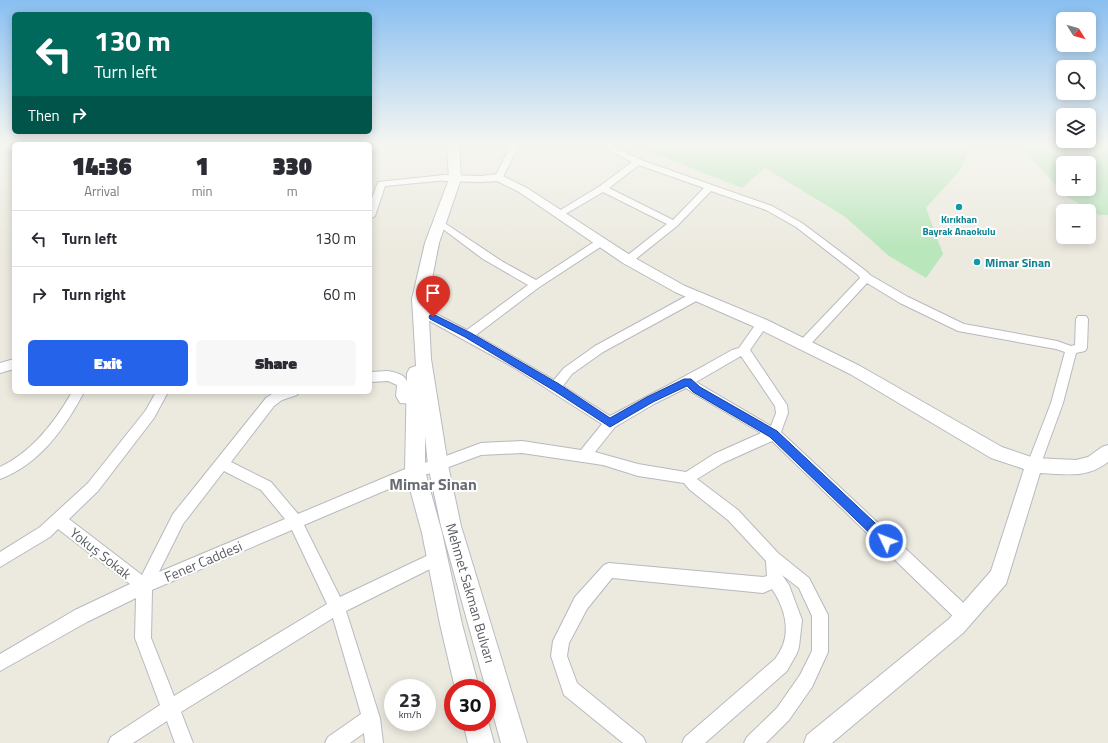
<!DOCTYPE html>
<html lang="en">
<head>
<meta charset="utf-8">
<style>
  :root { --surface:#fff; --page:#f7f7f7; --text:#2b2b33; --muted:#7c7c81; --line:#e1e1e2; --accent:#2563eb }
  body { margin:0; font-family:"Titillium Web",sans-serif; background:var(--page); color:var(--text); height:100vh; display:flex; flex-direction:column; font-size:15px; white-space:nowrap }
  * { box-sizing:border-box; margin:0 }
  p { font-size:13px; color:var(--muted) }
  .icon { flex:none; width:22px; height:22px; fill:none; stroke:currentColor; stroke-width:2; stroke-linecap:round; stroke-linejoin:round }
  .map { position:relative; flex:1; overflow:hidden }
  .sheet { position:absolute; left:12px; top:142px; width:360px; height:252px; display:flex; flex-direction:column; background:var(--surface); border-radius:6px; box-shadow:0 2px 10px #0003 }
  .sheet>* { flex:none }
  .guide { position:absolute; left:12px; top:12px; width:360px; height:122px; border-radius:6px; box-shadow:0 2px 10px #0003; background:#00695c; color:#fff; overflow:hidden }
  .needle { width:26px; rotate:127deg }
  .controls { position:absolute; left:1056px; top:12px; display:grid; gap:8px }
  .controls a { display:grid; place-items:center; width:40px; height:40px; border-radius:6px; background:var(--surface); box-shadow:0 2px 10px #0003; font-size:20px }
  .speed { position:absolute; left:384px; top:679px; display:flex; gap:8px; font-size:20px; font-weight:700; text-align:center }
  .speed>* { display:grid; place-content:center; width:52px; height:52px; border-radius:50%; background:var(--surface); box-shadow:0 2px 10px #0003; line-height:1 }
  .speed small { font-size:10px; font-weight:400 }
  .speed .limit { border:6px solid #d22; background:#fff; color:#111 }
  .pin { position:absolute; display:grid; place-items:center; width:34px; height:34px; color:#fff; margin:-41px -17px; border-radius:50% 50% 50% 0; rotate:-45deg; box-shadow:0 0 4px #0007 }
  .pin .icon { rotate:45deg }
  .me { position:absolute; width:44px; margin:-22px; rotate:313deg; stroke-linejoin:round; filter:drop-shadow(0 0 3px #0008) }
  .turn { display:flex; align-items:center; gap:14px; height:84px; padding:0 16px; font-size:18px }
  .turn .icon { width:52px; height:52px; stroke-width:2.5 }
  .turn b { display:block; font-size:28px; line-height:34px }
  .then { display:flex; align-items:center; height:38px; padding:0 16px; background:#0003; gap:8px; font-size:15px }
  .eta { display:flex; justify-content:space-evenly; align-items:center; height:68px; text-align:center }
  .eta b { font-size:24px; font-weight:800; line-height:28px }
  .cta { display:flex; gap:8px; margin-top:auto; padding:8px 16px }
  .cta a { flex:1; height:46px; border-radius:6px; background:var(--accent); color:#fff; font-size:16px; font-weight:800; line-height:46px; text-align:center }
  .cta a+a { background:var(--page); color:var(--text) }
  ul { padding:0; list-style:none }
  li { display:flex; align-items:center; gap:12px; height:56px; padding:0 16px; border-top:1px solid var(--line) }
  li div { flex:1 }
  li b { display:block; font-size:15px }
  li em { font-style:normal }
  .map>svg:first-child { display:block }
  .green { fill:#b9e6bb; fill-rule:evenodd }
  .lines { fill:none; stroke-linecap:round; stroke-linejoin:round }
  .minor-casing { stroke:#b7b9bf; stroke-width:2 }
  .tertiary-casing { stroke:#b7b9bf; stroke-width:2 }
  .secondary-casing { stroke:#b8bbc2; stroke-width:2 }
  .minor { fill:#fff; fill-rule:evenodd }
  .tertiary { fill:#fff; fill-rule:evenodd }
  .secondary { fill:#fff; fill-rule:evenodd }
  .route { fill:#2563eb; stroke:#184099 }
  .culture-dot { fill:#0f9aa8; stroke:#fff; stroke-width:1.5 }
  .labels { text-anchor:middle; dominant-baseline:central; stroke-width:4; stroke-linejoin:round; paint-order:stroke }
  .far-culture-label { font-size:10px; font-weight:bold; fill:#0d838f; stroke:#fff }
  .culture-label { font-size:12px; font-weight:bold; fill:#0d838f; stroke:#fff; text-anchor:start }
  .near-street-label { font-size:14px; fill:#585b61; stroke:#fff }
  .district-label { font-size:16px; font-weight:bold; fill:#696d73; stroke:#fff }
</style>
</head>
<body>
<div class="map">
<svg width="1108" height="743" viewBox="0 0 1108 743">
  <rect width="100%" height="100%" fill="#eceadf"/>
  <path class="green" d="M633,145h338l-10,24 -35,39 17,46 -17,24 -37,-22 -45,-40 -79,-48 -23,20z
    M1007,145h101v70h-9l-33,-19 -43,-47zM1063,163h26v26h-26z"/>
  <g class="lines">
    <g class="minor-casing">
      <path id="minor" d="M511,145h8l-17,34h-6l-1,-2z
        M600,145h10l31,15 131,46 30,17 64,48 4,4 38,22 56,27 93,17 14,5 4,-1 1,-26 2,-3h8l2,3 -1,29 -2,3 -9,2 -13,50 -24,66 -5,2 -5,-2 -2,-4 24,-62 14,-51 -9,-3 -98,-18 -58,-28 -33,-20 -60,65 -4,1 -4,-1 -2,-3 2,-3 61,-64 -2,-3 -62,-48 -30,-17 -55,-19 -34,35 -45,36h-8l-1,-2 1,-2 43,-34 -64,-32 -41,24h-6l-2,-2 46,-28 32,-24zM639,165l65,23 -31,32 -64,-32z
        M444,175l4,3 -1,2 -62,6 -10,30 -5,3v-16l8,-21z
        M440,220l63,42 33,18 61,-40h8l1,2 -1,2 -67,44 -62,47 78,45 10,-12 31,-22 97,-53h8l1,3 -1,3 -97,53 -31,22 -9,12 47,30c41,-22 82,-43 122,-66l7,-2 19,-27h8l2,3 -18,26 37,55 1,8 -7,19 190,178 2,6 -2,6 -6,2 -6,-2 -187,-181 -49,22 -26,16 41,31 40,43 31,25 19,37v37l-16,35 -23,33 -23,23h-22l3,-6 30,-29 23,-33 12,-24v-35l-13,-28 -17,-13 7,10 13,35 -3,27 -2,6 -10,18 -82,72h-23l3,-6 90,-78c3,-4 6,-9 8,-14 7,-19 0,-40 -11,-56l-9,4 -151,-15 -25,31 -18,34 -2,13 10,27 66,54 3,6h-23l-59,-48 -13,-39 2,-15 22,-44 29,-32 5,-2 154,14 4,-1 -1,-15 -38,-41 -38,-30 -6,-7 -46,-7 -35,-11 -81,-12 -41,2 -43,16 -21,6 -113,48 36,72 97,-46 5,2 3,5 -3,5 -96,48 34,107 3,25h-18l-1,-10 -14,10h-25l3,-6 33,-23 -28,-96 -152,94 12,31h-18l-8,-22 -34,22h-25l3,-6 49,-32 -25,-67 1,-40 -49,24 -87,49v-17l75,-44 55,-26 -72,-55 -8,8 -50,30v-15l40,-25 48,-44 58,-73 10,-18h12l-14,26 -56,73 -29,28 73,56 31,-61 93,-116 9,-6h24l-2,3 -15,5 -8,6 -43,56 40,20 27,32 112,-47 28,-8 43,-16 41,-2 59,9 21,-26 -89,-57 -96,-53 -2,-3 2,-3h8l42,22 61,-45 -45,-26 -48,-36zM741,356l34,50 1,7 -5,13 -75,-44zM686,388l7,5 68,40 -47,21 -28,18 -48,-8 -43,-12 20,-25 39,-23zM224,471l37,19 24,29 -126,53 24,-48zM292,530l35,74 -153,92 -23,-58 1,-48z
        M14,359v10l-14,4v-10z
        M388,371c16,3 21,6 20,23l12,1 2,4 -2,4 -4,1 -16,-1 -4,-7 1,-11 -9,-4 -18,1v-10z
        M72,392h12c-19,36 -44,72 -84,87v-12c32,-15 55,-45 72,-75z"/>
    </g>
    <g class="tertiary-casing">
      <path id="tertiary" d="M499,174l28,14 106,69 52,29 82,34 93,46 142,81 32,11 42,2 12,-3 14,-10 6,-2v17c-22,17 -42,12 -68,11l-34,111 -43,49 -131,110h-28l3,-8 142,-116 42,-48 33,-102 -33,-11 -141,-84 -93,-46 -82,-36 -52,-29 -104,-71 -22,-11 -17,1 -36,-1 -6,-3 6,-3 36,1z"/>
    </g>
    <g class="secondary-casing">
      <path id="secondary" d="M447,145h12l2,34 -22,64 -11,56 3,60 17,106 13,61 66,217h-26l-60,-217 -13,-61 -3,-29v35l17,62 20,91 17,64h-24l-15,-64 -18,-91 -17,-62 2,-98 3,-5 6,-2 -4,-67 13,-56 24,-64z
        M487,718l7,25h-26l-5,-21h24z"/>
    </g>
    <use href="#minor" class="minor"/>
    <use href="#tertiary" class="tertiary"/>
    <use href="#secondary" class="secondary"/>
  </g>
  <linearGradient id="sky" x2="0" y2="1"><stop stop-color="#89bff1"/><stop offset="0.58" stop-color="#f6f6f1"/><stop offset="1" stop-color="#f6f6f1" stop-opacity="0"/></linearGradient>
  <rect width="1108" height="249" fill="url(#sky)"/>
  <path class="route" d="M433,314l38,19 88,51 51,34 37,-21 37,-18h7l9,8 77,44 113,106 2,4 -2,4 -4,1 -4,-1 -112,-108 -77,-45 -6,-6 -34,16 -43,25 -57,-37 -88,-53 -35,-18 -1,-2 1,-2z"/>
  <g class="culture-dot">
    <circle cx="959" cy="207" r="4"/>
    <circle cx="977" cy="262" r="4"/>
  </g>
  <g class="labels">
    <g class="far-culture-label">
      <text x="959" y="219">Kırıkhan<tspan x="959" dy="12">Bayrak Anaokulu</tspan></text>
    </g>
    <g class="culture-label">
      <text x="985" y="262">Mimar Sinan</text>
    </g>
    <g class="near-street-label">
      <text transform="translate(101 553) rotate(38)">Yokuş Sokak</text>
      <text transform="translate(203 561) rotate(-23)">Fener Caddesi</text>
      <text transform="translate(471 593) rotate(74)">Mehmet Sakman Bulvarı</text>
    </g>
    <g class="district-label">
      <text x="433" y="484">Mimar Sinan</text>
    </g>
  </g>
</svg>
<div class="controls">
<a><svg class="needle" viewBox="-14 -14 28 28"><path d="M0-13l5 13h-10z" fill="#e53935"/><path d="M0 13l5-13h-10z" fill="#7c7c81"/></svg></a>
<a><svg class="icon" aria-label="search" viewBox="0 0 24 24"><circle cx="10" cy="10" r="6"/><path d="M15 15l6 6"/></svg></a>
<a><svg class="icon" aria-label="layers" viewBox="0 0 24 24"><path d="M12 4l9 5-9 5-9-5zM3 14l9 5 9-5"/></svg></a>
<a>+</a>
<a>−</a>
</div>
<div class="speed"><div>23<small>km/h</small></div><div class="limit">30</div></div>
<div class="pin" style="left:433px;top:317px;background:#d93025"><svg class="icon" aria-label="arrive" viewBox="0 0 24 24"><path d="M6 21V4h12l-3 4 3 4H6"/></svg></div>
<svg class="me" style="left:886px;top:541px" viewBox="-20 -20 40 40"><circle r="17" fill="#2563eb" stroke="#fff" stroke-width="3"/><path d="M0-11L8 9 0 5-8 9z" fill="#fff"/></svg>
<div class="guide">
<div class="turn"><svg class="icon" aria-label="left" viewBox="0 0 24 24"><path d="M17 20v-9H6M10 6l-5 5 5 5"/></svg><div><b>130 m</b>Turn left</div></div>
<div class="then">Then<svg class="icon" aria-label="right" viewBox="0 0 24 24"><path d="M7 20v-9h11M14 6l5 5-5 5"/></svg></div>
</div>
<section class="sheet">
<div class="eta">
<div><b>14:36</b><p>Arrival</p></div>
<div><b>1</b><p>min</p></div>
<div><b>330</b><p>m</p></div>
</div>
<ul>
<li><svg class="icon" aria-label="left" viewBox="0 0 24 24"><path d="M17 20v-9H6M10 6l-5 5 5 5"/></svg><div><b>Turn left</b></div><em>130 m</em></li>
<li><svg class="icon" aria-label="right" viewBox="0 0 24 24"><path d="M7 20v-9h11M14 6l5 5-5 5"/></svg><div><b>Turn right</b></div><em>60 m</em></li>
</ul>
<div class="cta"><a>Exit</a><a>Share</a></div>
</section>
</div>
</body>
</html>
